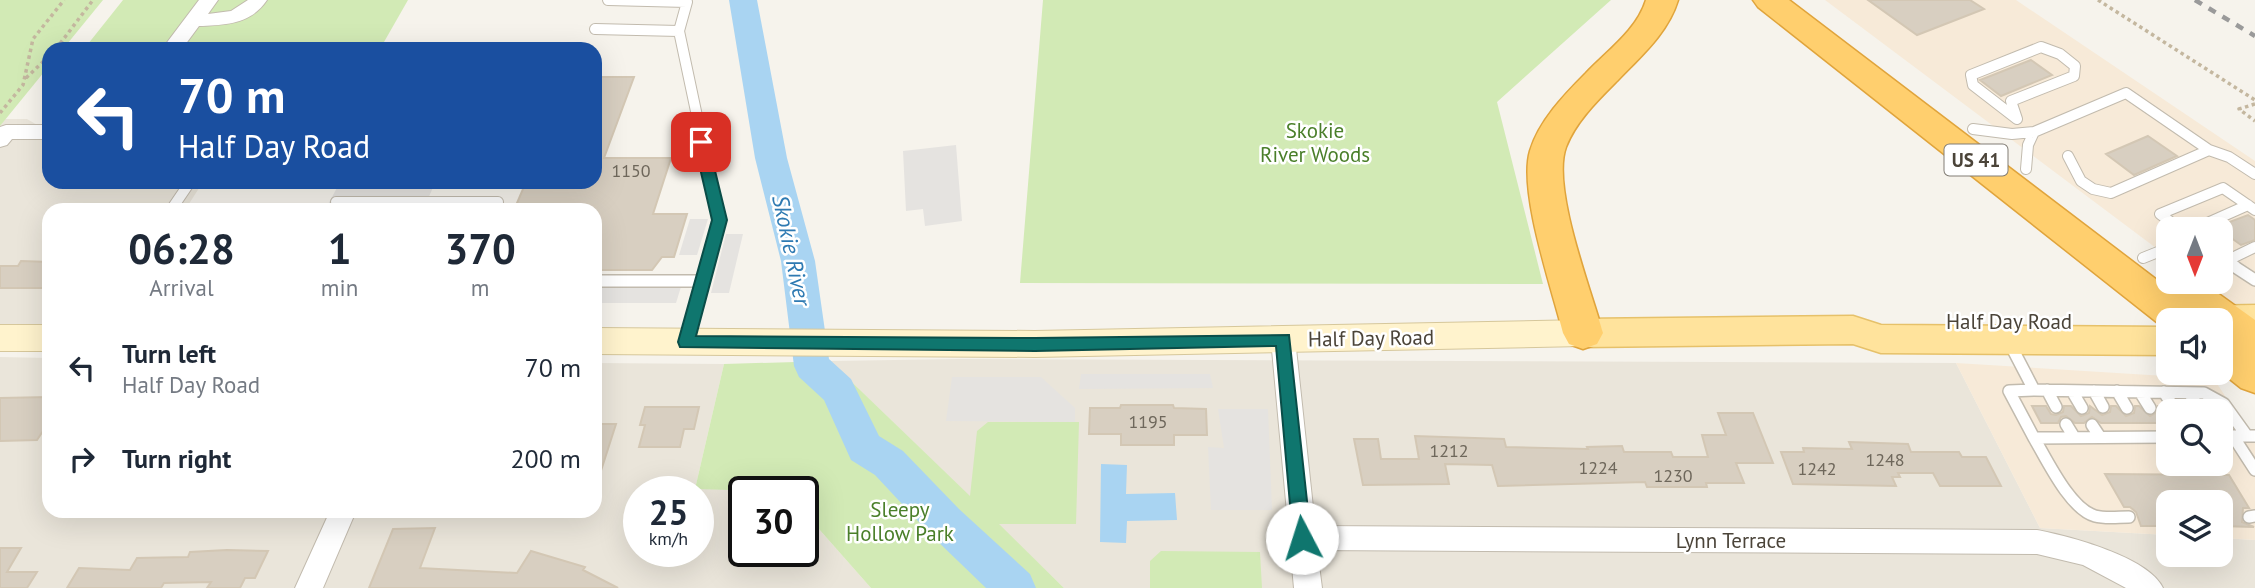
<!DOCTYPE html>
<html lang="en">
<head>
<meta charset="utf-8">
<style>
  :root { --surface:#fff; --page:#f2f2f3; --text:#1f2937; --muted:#747a83 }
  body { margin:0; font-family:"PT Sans",sans-serif; background:var(--page); color:var(--text); height:100vh; display:flex; flex-direction:column; font-size:26px; white-space:nowrap }
  * { box-sizing:border-box; margin:0 }
  p { font-size:23px; color:var(--muted) }
  .icon { flex:none; width:38px; height:38px; fill:none; stroke:currentColor; stroke-width:2; stroke-linecap:round; stroke-linejoin:round }
  .map { position:relative; flex:1; overflow:hidden }
  .panel { position:absolute; left:42px; top:203px; width:560px; height:315px; display:flex; flex-direction:column; background:var(--surface); border-radius:21px; box-shadow:0 7px 28px #0002 }
  .panel>* { flex:none }
  .top-card { position:absolute; left:42px; top:42px; width:560px; height:147px; border-radius:21px; box-shadow:0 7px 28px #0002; background:#1a4fa0; color:#fff; overflow:hidden }
  .needle { width:46px; rotate:180deg }
  .buttons { position:absolute; left:2156px; top:217px; display:grid; gap:14px }
  .buttons a { display:grid; place-items:center; width:77px; height:77px; border-radius:14px; background:var(--surface); box-shadow:0 7px 28px #0002; font-size:35px }
  .speed { position:absolute; left:623px; top:476px; display:flex; gap:14px; font-size:35px; font-weight:700; text-align:center }
  .speed>* { display:grid; place-content:center; width:91px; height:91px; border-radius:50%; background:var(--surface); box-shadow:0 7px 28px #0002; line-height:1 }
  .speed small { font-size:18px; font-weight:400 }
  .speed .limit { border:4px solid #111; border-radius:10px; background:#fff; color:#111 }
  .pin { position:absolute; display:grid; place-items:center; width:60px; height:60px; color:#fff; margin:-30px; border-radius:14px; box-shadow:0 4px 10px #0006 }
  .me { position:absolute; width:77px; margin:-38px; rotate:355deg; stroke-linejoin:round; filter:drop-shadow(0 0 5px #0008) }
  .turn { display:flex; align-items:center; gap:24px; height:147px; padding:0 21px; font-size:32px }
  .turn .icon { width:91px; height:91px; stroke-width:2.5 }
  .turn b { display:block; font-size:49px; line-height:60px }
  .eta { display:flex; justify-content:space-evenly; align-items:center; height:119px; text-align:center }
  .eta b { font-size:42px; font-weight:700; line-height:49px }
  ul { padding:0; list-style:none }
  li { display:flex; align-items:center; gap:21px; height:91px; padding:0 21px }
  li div { flex:1 }
  li b { display:block; font-size:26px }
  li em { font-style:normal }
  .map>svg:first-child { display:block }
  .residential { fill:#eae5da; fill-rule:evenodd }
  .commercial { fill:#f7ead8; fill-rule:evenodd }
  .green { fill:#d2eab5 }
  .parking { fill:#e5e3e0 }
  .water { fill:#a9d4f2 }
  .lines { fill:none; stroke-linecap:round; stroke-linejoin:round }
  .river { fill:#a9d4f2; fill-rule:evenodd }
  .building { fill:#d8cfc1; stroke:#d3c7b4; stroke-width:2 }
  .lane-far1-casing { stroke:#c2bbae; stroke-width:12 }
  .lane-casing { stroke:#c2bbae; stroke-width:14 }
  .street-casing { stroke:#c2bbae; stroke-width:2 }
  .secondary-casing { stroke:#d6c79b; stroke-width:2 }
  .primary-casing { stroke:#e6c16a; stroke-width:3 }
  .highway-casing { stroke:#e0a43c; stroke-width:3 }
  .path { stroke:#c4b79f; stroke-width:3.5; stroke-dasharray:3.5 3.5; stroke-linecap:butt }
  .lane-far1 { stroke:#fff; stroke-width:10 }
  .lane { stroke:#fff; stroke-width:11 }
  .street { fill:#fff; fill-rule:evenodd }
  .secondary { fill:#fff3cd; fill-rule:evenodd }
  .primary { fill:#ffe39c; fill-rule:evenodd }
  .highway { fill:#ffcf6e; fill-rule:evenodd }
  .rail { stroke:#9a9a9a; stroke-width:4.5; stroke-dasharray:8 8; stroke-linecap:butt }
  .route { fill:#0f766e; stroke:#0a4d48; stroke-width:2 }
  .labels { text-anchor:middle; dominant-baseline:central; stroke-width:5; stroke-linejoin:round; paint-order:stroke }
  .number-label { font-size:18px; fill:#6e675b }
  .shield { fill:#fff; stroke:#817c74; stroke-width:2 }
  .shield-label { font-size:19px; font-weight:bold; fill:#4b4439 }
  .park-label { font-size:21px; fill:#4a7f2a; stroke:#fff }
  .street-label { font-size:21px; fill:#4b4439; stroke:#fff }
  .water-label { font-size:23px; font-style:italic; fill:#2e7ab2; stroke:#fff }
</style>
</head>
<body>
<div class="map">
<svg width="2255" height="588" viewBox="0 0 2255 588">
  <rect width="100%" height="100%" fill="#f6f3ec"/>
  <path class="residential" d="M5,119h22l12,7h10v56h154l-18,28h-136v120l-49,-1v-203z
    M0,357l49,1v153h546v-148l129,1 -29,125 90,1 -41,2v59h59v-40l68,77h-871zM639,492h59v59h-59z
    M958,359l998,4 84,165 128,7v20h53v-17l34,2v48h-1191l-234,-227z"/>
  <path class="commercial" d="M1825,0h191l239,161v142h-25l-29,-21h20v-53h-53v28z
    M1956,363l258,16 41,63v98l-34,-2v-36h-53v33l-128,-7zM2168,411h53v53h-53z"/>
  <path class="green" d="M0,0h103l-40,49h-14v17l-49,60z
    M123,0h285l-28,49h-296z
    M1043,0h568l-114,102 46,182 -523,-1z
    M830,361l140,135 7,-65 11,-9h91l-3,102h-77l65,64h-193l-68,-77v-19l-108,-3 29,-125z
    M1161,551l99,1 2,36h-112v-27z"/>
  <path class="parking" d="M956,145l6,76 -37,5 -2,-17 -17,2 -3,-60z
    M435,183l-12,27h-98l14,-26z
    M690,219h18l-11,36h-18z
    M726,234h17l-14,59h-18z
    M595,277h89l-8,26h-81z
    M1081,374h129l3,14 -134,1z
    M952,377h89l34,31v14l-129,-1z
    M1218,409h50l4,101h-61l-3,-63 16,1z"/>
  <path class="water" d="M1101,464l26,1 -1,29 49,-1 2,27 -50,1 -1,22 -26,-1z"/>
  <g class="lines">
    <path class="river" d="M729,0h28l30,158 28,103 14,98 22,20 28,57 24,15 56,58 71,65 6,14h-50l-55,-53 -56,-60 -24,-15 -27,-60 -25,-23 -5,-11 -13,-105 -26,-103z"/>
  </g>
  <path class="building" d="M1868,0h102l14,9 -67,26z
    M2031,60l21,15 -51,21 -21,-16z
    M595,77h39l-30,81h67l-18,56h34l-13,43h-12l-10,13h-57v-60h-81l12,-28h69z
    M2148,136l29,20 -43,19 -28,-21z
    M2248,215l7,5v20l-14,5 -25,-18z
    M21,261l28,1v26h-49v-22h18z
    M49,397v25l-12,18 -37,1v-43z
    M1121,405h52l1,3 32,1 1,26h-33v10h-53v-11h-32l1,-26h30z
    M2032,406h14l5,8 5,1 7,-3 1,-6h7l10,10 8,-3 1,-7 12,9 8,-3 1,-6h5l10,10 8,-3 1,-7h4l11,10 7,-4 1,-6h5l5,8v9h-67l-9,-6 -8,6h-9l-9,-7 -5,1 -3,6h-17z
    M645,407h54l-5,22h-10l-4,18h-41l6,-22h-5z
    M1718,413h35l20,50h-37l8,20h-38l1,4h-60l-2,-5 -147,4 -6,-21 -47,-1 4,20 -86,1 -9,-46h24l3,20h38l-4,-23 89,3 2,8 82,2 -1,-2 35,-1 2,6h47l2,5h35l-6,-22h24z
    M595,424h21l-18,56 -3,-1z
    M1849,442l59,2 3,8h48l3,5h24l15,29h-61l-7,-13h-35l2,4h-8l4,9 -103,-2 -12,-32h23l-1,-4 49,1z
    M2105,474l124,1 20,33h-6l-1,14 12,5 -33,-1v-24h-53v24h-27l-5,-14 -6,-5h-6z
    M435,528l-15,40 97,5 14,-22 54,16 -2,3 35,18h-249l24,-59z
    M0,548h21l-14,24h30l-10,16h-27z
    M227,550l41,1 -13,27h-10l-5,10h-33l4,-6 -47,1 -3,5h-94l12,-20 51,2 7,-12 51,-1 2,-5z"/>
  <g class="lines">
    <g class="lane-far1-casing">
      <path id="lane-far1" d="M608,0l79,2 -8,29 40,189 -13,46
        M595,29l84,2
        M2041,47l19,7 15,12 -1,10 -63,25 6,18 -44,-34 -2,-10z
        M1973,129l39,5 22,-2 92,-39 83,57 20,7 26,17
        M2068,156l13,25 12,8 18,4 98,-43
        M2026,169l2,-24 6,-13
        M336,202h162l-3,8
        M171,210l19,-28
        M2180,229l-20,-15 63,-26 32,22
        M2194,229l54,-24
        M2221,257l14,9
        M2143,258l25,-10
        M2226,261l29,-14"/>
    </g>
    <g class="lane-casing">
      <path id="lane" d="M2232,265l23,15
        M595,281h107
        M686,342l21,-77
        M2009,342l25,48 170,3 20,11 23,32
        M2034,390l-25,1 25,47 134,-1
        M2047,390l9,17
        M2072,391l10,17
        M2094,391l9,16
        M2117,391l10,17
        M2140,392l10,16
        M2164,392l10,16
        M2189,393l10,15
        M2066,424l8,13
        M2092,425l8,12
        M2221,436h34
        M2233,436l22,34
        M2034,438c13,22 36,71 61,78 11,3 23,1 34,1
        M2249,517l6,-1"/>
    </g>
    <g class="street-casing">
      <path id="street" d="M199,0h19l-10,14 23,-3 17,-11h19c-16,24 -41,25 -68,26l-17,23h-20z
        M6,125h43v14h-37l-5,6 -7,2v-20z
        M1283,330l8,2 4,7 20,187 722,4c32,6 112,27 126,58h-37l-43,-23 -46,-11 -720,-4 5,38h-28l-23,-249 4,-7z
        M330,511h26l-33,77h-28z"/>
    </g>
    <g class="secondary-casing">
      <path id="secondary" d="M1583,320l11,4 5,9 -5,9 -11,4 -548,11 -440,-3v-26l440,3z
        M0,325h49v26h-49z"/>
    </g>
    <g class="primary-casing">
      <path id="primary" d="M2255,305v28l-34,1v-14h-51l5,-10 13,-4z
        M1853,316l28,9 287,2v28l-287,-2 -28,-9 -270,3 -13,-4 -5,-10 5,-10 13,-4z"/>
    </g>
    <g class="highway-casing">
      <path id="highway" d="M1646,0h32c-10,33 -37,56 -60,80 -19,19 -42,41 -52,67 -15,40 25,143 37,186l-6,11 -14,5 -14,-5 -6,-11c-11,-44 -45,-142 -33,-182 9,-30 34,-56 56,-78 21,-22 51,-43 60,-73z
        M1753,0h36l368,280 4,-8 7,-3v13h34l53,38v73l-14,-5 -20,-16v-52h-53v11l-410,-324z"/>
    </g>
    <path class="path" d="M2098,0l157,100
      M56,49l37,-49
      M26,78l23,-22
      M2255,104l-16,5 16,12
      M0,113l23,-28 10,-46 31,-39"/>
    <use href="#lane-far1" class="lane-far1"/>
    <use href="#lane" class="lane"/>
    <use href="#street" class="street"/>
    <use href="#secondary" class="secondary"/>
    <use href="#primary" class="primary"/>
    <use href="#highway" class="highway"/>
    <path class="rail" d="M2195,0l60,36"/>
  </g>
  <path class="route" d="M701,137l7,5 19,78 -31,116 339,2 254,-3 22,203 -3,5 -6,3 -7,-3 -2,-5 -17,-192 -241,5 -355,-4 -2,-5 34,-122 -18,-78z"/>
  <g class="labels">
    <g class="number-label">
      <text x="631" y="170">1150</text>
      <text x="1148" y="421">1195</text>
      <text x="1449" y="450">1212</text>
      <text x="1885" y="459">1248</text>
      <text x="1598" y="467">1224</text>
      <text x="1817" y="468">1242</text>
      <text x="1673" y="475">1230</text>
    </g>
    <rect class="shield" x="1944.5" y="144.5" width="63" height="31" rx="5"/>
    <g class="shield-label">
      <text x="1976" y="160">US 41</text>
    </g>
    <g class="park-label">
      <text x="1315" y="130">Skokie<tspan x="1315" dy="24">River Woods</tspan></text>
      <text x="900" y="509">Sleepy<tspan x="900" dy="24">Hollow Park</tspan></text>
    </g>
    <g class="street-label">
      <text x="2009" y="321">Half Day Road</text>
      <text transform="translate(1371 338) rotate(-1)">Half Day Road</text>
      <text x="1731" y="540">Lynn Terrace</text>
    </g>
    <g class="water-label">
      <text transform="translate(792 250) rotate(78)">Skokie River</text>
    </g>
  </g>
</svg>
<div class="buttons">
<a><svg class="needle" viewBox="-14 -14 28 28"><path d="M0-13l5 13h-10z" fill="#e53935"/><path d="M0 13l5-13h-10z" fill="#747a83"/></svg></a>
<a><svg class="icon" aria-label="sound" viewBox="0 0 24 24"><path d="M4 9h4l5-4v14l-5-4H4zM17 9q2 3 0 6"/></svg></a>
<a><svg class="icon" aria-label="search" viewBox="0 0 24 24"><circle cx="10" cy="10" r="6"/><path d="M15 15l6 6"/></svg></a>
<a><svg class="icon" aria-label="layers" viewBox="0 0 24 24"><path d="M12 4l9 5-9 5-9-5zM3 14l9 5 9-5"/></svg></a>
</div>
<div class="speed"><div>25<small>km/h</small></div><div class="limit">30</div></div>
<div class="pin" style="left:701px;top:142px;background:#d93025"><svg class="icon" aria-label="arrive" viewBox="0 0 24 24"><path d="M6 21V4h12l-3 4 3 4H6"/></svg></div>
<svg class="me" style="left:1302px;top:538px" viewBox="-20 -20 40 40"><circle r="19" fill="#fff"/><path d="M0-13L10 11 0 6-10 11z" fill="#0f766e"/></svg>
<div class="top-card">
<div class="turn"><svg class="icon" aria-label="left" viewBox="0 0 24 24"><path d="M17 20v-9H6M10 6l-5 5 5 5"/></svg><div><b>70 m</b>Half Day Road</div></div>
</div>
<section class="panel">
<div class="eta">
<div><b>06:28</b><p>Arrival</p></div>
<div><b>1</b><p>min</p></div>
<div><b>370</b><p>m</p></div>
</div>
<ul>
<li><svg class="icon" aria-label="left" viewBox="0 0 24 24"><path d="M17 20v-9H6M10 6l-5 5 5 5"/></svg><div><b>Turn left</b><p>Half Day Road</p></div><em>70 m</em></li>
<li><svg class="icon" aria-label="right" viewBox="0 0 24 24"><path d="M7 20v-9h11M14 6l5 5-5 5"/></svg><div><b>Turn right</b></div><em>200 m</em></li>
</ul>
</section>
</div>
</body>
</html>
